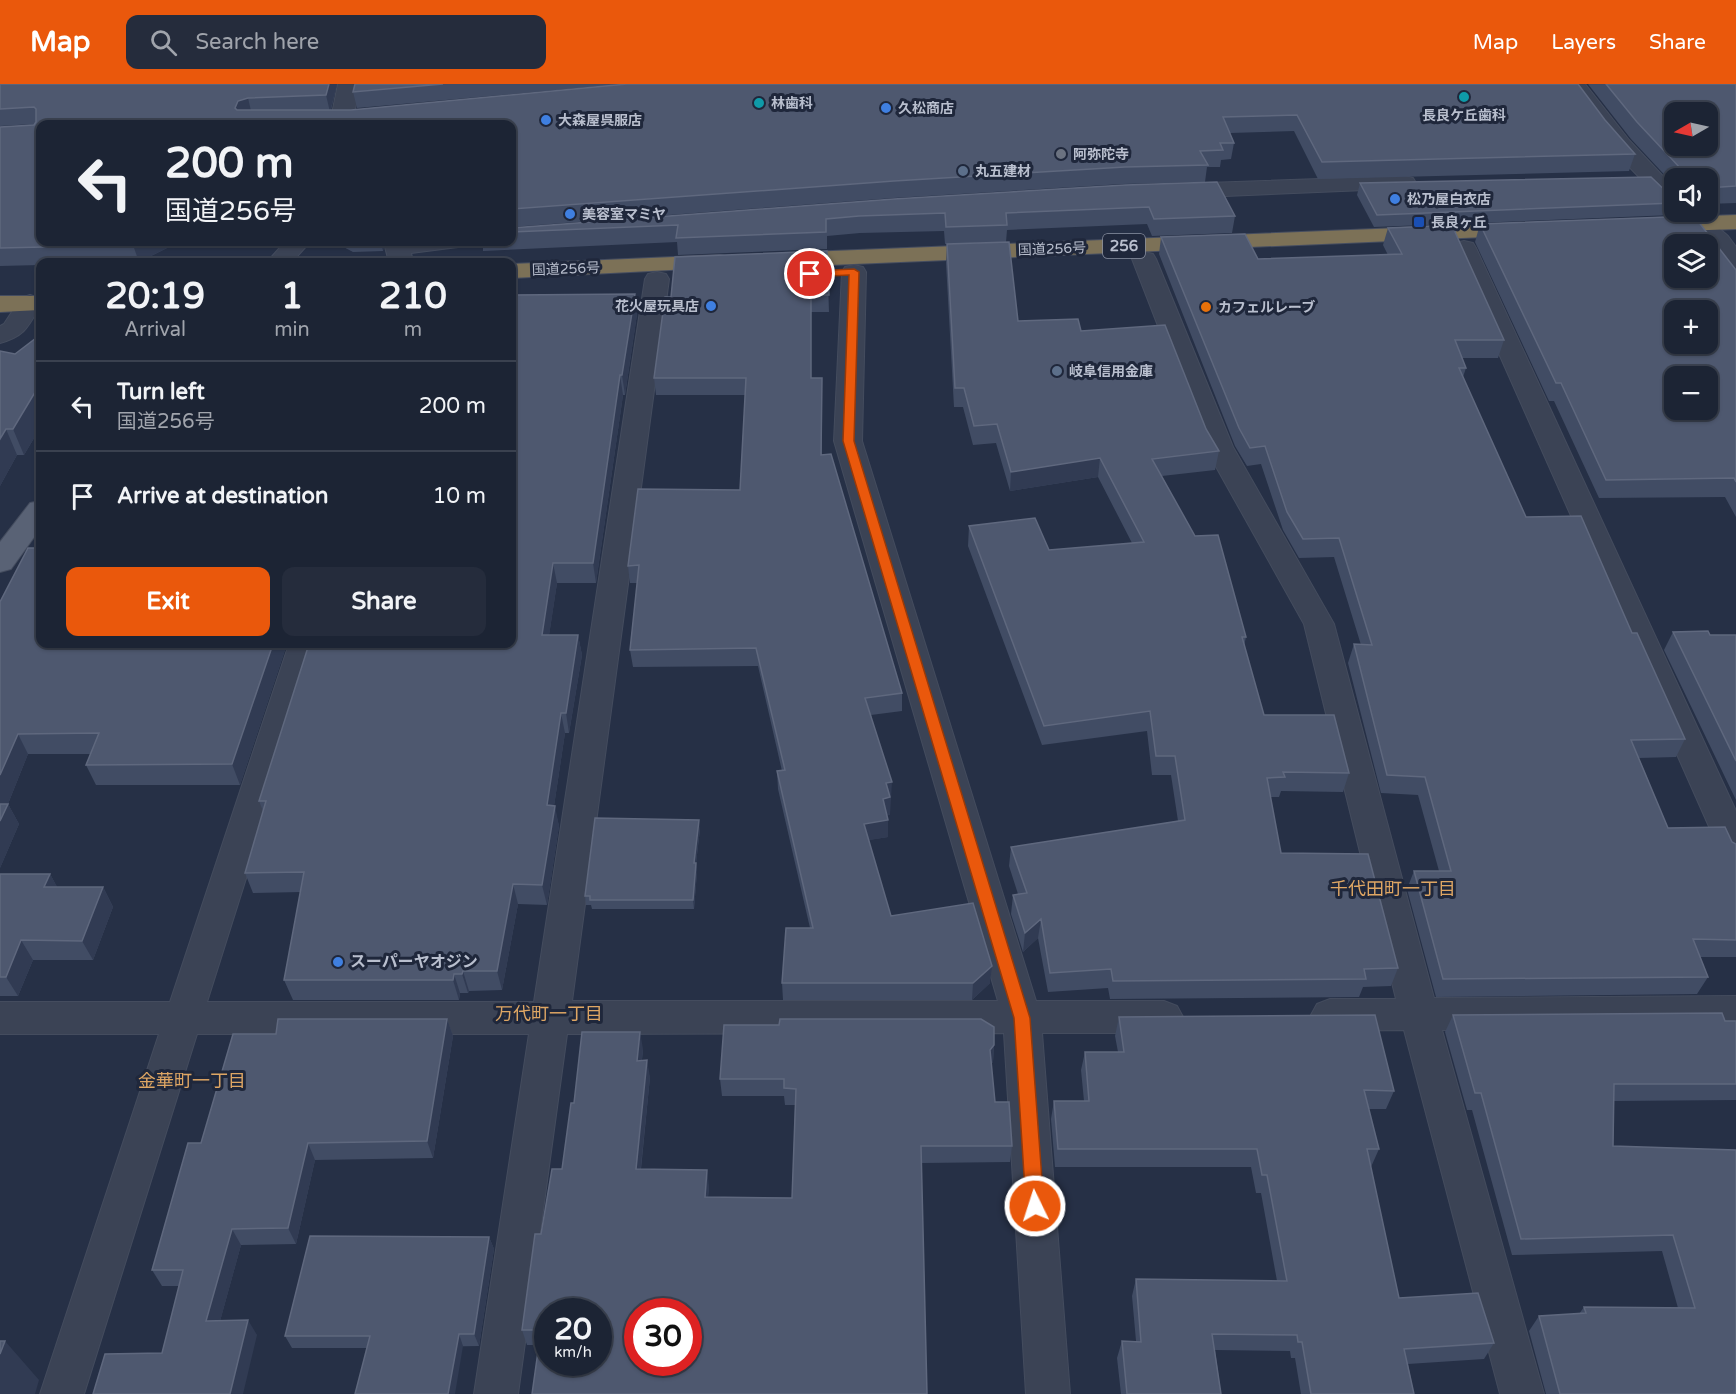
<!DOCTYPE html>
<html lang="en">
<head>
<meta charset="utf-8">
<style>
  :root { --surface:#1c2434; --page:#252c3c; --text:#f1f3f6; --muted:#a0a4ac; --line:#3a414f; --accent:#ea580c }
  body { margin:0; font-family:"Varela Round","Noto Sans JP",sans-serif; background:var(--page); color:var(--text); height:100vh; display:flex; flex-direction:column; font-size:22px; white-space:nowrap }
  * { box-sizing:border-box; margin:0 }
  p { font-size:20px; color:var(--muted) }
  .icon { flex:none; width:33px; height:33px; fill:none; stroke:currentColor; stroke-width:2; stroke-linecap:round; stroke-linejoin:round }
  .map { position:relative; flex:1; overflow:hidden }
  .drawer { position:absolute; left:36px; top:174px; width:480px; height:390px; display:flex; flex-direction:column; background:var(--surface); border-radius:12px; box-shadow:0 2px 4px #0004,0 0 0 2px var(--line) }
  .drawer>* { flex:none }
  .guide { position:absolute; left:36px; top:36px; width:480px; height:126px; border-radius:12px; box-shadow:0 2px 4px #0004,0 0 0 2px var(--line); background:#1c2434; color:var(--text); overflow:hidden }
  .needle { width:39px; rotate:261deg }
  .tools { position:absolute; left:1664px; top:18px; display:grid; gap:12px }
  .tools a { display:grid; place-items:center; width:54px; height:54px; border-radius:12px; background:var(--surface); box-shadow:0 2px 4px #0004,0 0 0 2px var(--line); font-size:30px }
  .speed { position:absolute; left:534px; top:1214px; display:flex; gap:12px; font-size:30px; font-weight:700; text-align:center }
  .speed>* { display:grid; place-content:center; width:78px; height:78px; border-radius:50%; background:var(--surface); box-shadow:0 2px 4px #0004,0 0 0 2px var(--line); line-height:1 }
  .speed small { font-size:15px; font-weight:400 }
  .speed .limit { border:9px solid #d22; background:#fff; color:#111 }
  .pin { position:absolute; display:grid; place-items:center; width:51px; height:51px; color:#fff; margin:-26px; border:3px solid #fff; border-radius:50%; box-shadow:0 2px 6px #0007 }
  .me { position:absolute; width:66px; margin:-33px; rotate:356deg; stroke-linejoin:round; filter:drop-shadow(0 0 4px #0008) }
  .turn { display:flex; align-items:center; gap:21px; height:126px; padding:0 30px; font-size:27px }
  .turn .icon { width:78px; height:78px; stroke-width:2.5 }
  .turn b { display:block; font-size:42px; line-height:51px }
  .eta { display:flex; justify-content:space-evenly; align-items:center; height:102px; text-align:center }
  .eta b { font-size:36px; font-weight:800; line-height:42px }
  .primary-button { display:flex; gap:12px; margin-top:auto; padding:12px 30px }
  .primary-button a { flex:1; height:69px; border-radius:12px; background:var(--accent); color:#fff; font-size:24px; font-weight:800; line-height:69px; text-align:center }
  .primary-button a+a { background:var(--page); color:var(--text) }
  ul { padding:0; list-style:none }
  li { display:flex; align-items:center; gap:18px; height:90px; padding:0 30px; border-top:2px solid var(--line) }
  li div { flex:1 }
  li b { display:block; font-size:22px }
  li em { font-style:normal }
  header { display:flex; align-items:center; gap:36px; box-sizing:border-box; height:84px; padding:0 30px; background:var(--accent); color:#fff }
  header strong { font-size:28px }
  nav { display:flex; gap:33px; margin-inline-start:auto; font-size:21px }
  .search { width:420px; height:54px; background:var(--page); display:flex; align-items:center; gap:15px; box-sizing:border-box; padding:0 21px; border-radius:12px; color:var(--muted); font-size:22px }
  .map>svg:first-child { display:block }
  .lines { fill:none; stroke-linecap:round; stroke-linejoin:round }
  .minor-casing { stroke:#444c5e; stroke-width:2 }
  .major-casing { stroke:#444c5e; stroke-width:2 }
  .highway-casing { stroke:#454d60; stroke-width:2 }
  .minor { fill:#3b4355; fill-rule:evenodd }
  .major { fill:#596275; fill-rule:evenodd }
  .highway { fill:#7c7157; fill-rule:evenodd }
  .wall { fill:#414c64 }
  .shaded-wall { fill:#313b53 }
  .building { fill:#4e586f; stroke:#5f687e; stroke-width:1.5; fill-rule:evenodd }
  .route { fill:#ea580c; stroke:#983908; stroke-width:1.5 }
  .culture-dot { fill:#0f9aa8; stroke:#1f273b; stroke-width:2 }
  .shop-dot { fill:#3f7fe0; stroke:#1f273b; stroke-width:2 }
  .worship-dot { fill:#6b7280; stroke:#1f273b; stroke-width:2 }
  .service-dot { fill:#5c6f8a; stroke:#1f273b; stroke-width:2 }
  .transit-dot { fill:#1a4fb4; stroke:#1f273b; stroke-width:2 }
  .food-dot { fill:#e8710a; stroke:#1f273b; stroke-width:2 }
  .labels { text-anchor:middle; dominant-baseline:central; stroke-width:6; stroke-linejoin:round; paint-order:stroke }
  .far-poi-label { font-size:14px; font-weight:bold; fill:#b9bfce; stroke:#1f273b; text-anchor:start }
  .far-street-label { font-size:14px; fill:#b9bfce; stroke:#1f273b }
  .shield { fill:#1f273b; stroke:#8b91a2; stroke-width:1.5 }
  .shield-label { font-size:15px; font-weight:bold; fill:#b9bfce }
  .poi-label { font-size:16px; font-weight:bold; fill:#b9bfce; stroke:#1f273b; text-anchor:start }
  .neighbourhood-label { font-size:18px; fill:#dea664; stroke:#1f273b }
</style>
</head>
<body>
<header>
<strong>Map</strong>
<div class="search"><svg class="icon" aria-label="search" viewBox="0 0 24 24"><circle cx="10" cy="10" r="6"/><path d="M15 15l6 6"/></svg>Search here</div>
<nav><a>Map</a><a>Layers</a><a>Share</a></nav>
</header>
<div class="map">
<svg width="1736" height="1310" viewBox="0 0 1736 1310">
  <rect width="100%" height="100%" fill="#263046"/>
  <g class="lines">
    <g class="minor-casing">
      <path id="minor" d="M338,0h22l-8,40h-22z
        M1563,0h22l44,56 45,48v19l-8,-2 -53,-55z
        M1405,92l8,2 3,5 -3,5 -235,10 -8,-2 -4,-5 4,-5 8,-2z
        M1675,128h25l28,24 8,11v26l-9,-2 -16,-25 -33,-29z
        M1464,157l9,2 3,5 260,563v52l-12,-4 -5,-10 -267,-601 3,-5z
        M285,158h25l-18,20h-25z
        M390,158h72l-4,5 -47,6 2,9h-24l-4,-15z
        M1144,168l9,2 3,5 77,188 101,177 100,374 302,-2v32l-294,2 102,364h-44l-96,-364 -74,1 -13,-5 -6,-11 6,-11 13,-5h66l-92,-375 -99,-177 -73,-188 3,-5z
        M854,181l9,2 3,5 -4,169 174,560h128l13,5 6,11 -6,11 -13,5h-122l28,361h-44l-22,-361 -437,1 -49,360h-44l55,-360h-332l-113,360h-44l119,-360h-159v-32h170l119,-358h31l-113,358h327l111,-723 3,-5 9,-2 9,2 3,5 -97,722h426l-164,-560 8,-169 3,-5z
        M30,211l9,3 1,8c-12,21 -15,30 -40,37v-17l4,-2 17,-26z"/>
    </g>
    <g class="major-casing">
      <path id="major" d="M40,417v28l-29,40 -11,3v-30l30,-39z"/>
    </g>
    <g class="highway-casing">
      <path id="highway" d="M1736,131v14l-81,3 -8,-2 -4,-5 4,-5 8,-2z
        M1523,139l8,2 4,5 -4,5 -748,32 -9,-2 -3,-5 3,-5 9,-2z
        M720,171l9,2 3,5 -3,5 -217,11v-14z
        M0,212h40v14l-40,2z"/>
    </g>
    <use href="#minor" class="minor"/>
    <use href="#major" class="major"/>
    <use href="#highway" class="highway"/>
  </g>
  <path class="wall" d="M0,0h337l-6,26h20l272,-26 -266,24 -4,-16 2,-8h1223l27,36 30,34 -6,17 -311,8 -24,-48 -64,2 4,10 -3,16 -10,1 -1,7h-13l-2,15 -82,2 -229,14 -382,29v1l613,-43 110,31 -3,17 -80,3 -5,-12 -140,6 -1,12 -61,2 -1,-13 -84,2 -33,3v13l-149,6 -1,-13 -194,9v-3h-6l-2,-6h37v-118l-472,118h198l-63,2 -36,18h-99v3l-40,1v-139l34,-3 -34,2z
    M1588,0h148v119l-29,1v-26h-33v7l-43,-46z
    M1360,99l314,16 1,13 -2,3 -299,12 -17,-32z
    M1480,140l256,46v247l-11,-20 -126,1 -45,-97h-5l-74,-159z
    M1388,144l67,5 49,107 -6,18h-36l4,10 -3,9 63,140 106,116 53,106 -9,18 -37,1 29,70 68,16v113h-36l8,20 -11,17 -261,3 -29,-108 7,-18h25l-21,-76 -37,-2 -33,-130 6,-19 7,1 -27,-88 -35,1 -16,-28 -22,-66 -14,2 -12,-20 -76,-192 2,-17 97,22 130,-4 -5,-10z
    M334,158h51l-2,9 -30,1z
    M947,160l71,77 63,10 125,98 13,22 -4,19 -53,6 84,161 -2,9 20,69 85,58 -6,19 -62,-1 -2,6h-9l11,56 117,115 -7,18 -28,1 -4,10 -249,2 -2,-11 -60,4 -10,-54 -15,14 -12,-38 2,-19 5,-1 -9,-28 2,-19 167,-26 -7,-46h-19l-5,-44 -105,14 -74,-199 1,-20 80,24 83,-7 -34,-66 -88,14 -14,-48 -23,2 -10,-38h-9l-8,-144z
    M827,167l2,61h-18v66h11v77l80,238v18l-31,4 20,84 -1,1v15h-3l1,22 -20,3 23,76 99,67 -18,17h-189l-1,-17 28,-55 -32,-139 -1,-18h5l-24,-105 -125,1 -3,-17 7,-67h-7l-2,-17 112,-76 5,-95h-89l-2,-17 17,-81z
    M635,210l2,20 -12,81h-2l-27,188h-39l-8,52h29l4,20 -13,78h-4l-11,73 5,20 -12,79 -29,-1 -16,86 -33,1 -1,2h-8l-1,7h-166l-9,-20 17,-88 -48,1 -8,-20 18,-62 -4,-10z
    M40,251v93l-16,27h-7l-17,31v-135l15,3z
    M0,518l287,42 -47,141h-144l-10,-20 5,-11h-63l-20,50 11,20 -19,44z
    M1673,548l37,3h26v165l-72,-150z
    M700,745l-4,34 1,9 -3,37h-102l-1,-4h-5l-1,-9z
    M0,790h50l7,13h46l10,20 -20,53h-60l-15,36h-18z
    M1453,931l283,6v79l-122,1 -1,45 123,4v244h-190l-17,-63 10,-15 40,-2 5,-7 94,1 -16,-57 -150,4 -40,-145h-5l-22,-78z
    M1119,933l275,74 -8,18h-17l10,40 -8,18 28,131 95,45 -10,16 -76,5 6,30h-113l-6,-36h-4l-1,-7 -75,-1 6,44h-100l-4,-36 5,-17h14l-4,-45 4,-17 141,2 -16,-88h-5l-5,-26h-196l-4,-48 3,-18h30l-3,-31 4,-18h33l-3,-16z
    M447,935l6,17 -20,122 -118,2 -19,84 -55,1 -21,76 37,14 -95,18 17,-67h-17l-10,-16 49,-127 75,-109z
    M994,961l-1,17 -2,2 4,38 17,44 -2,16 -88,1 -383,182h-12l-5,-15 19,-96 21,-65 12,-66 69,-54 -1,11 8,17 -9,92 68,17 -1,11 84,1 3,-93h-10l-1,-9h-62l-2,-17z
    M489,1153l5,12 -15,97 -112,2h-75l-7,-12z"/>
  <path class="shaded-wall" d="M329,0h8l-7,28 -4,-17z
    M248,14l4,17 -9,3 -8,-10 3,-7z
    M139,158h35l1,2 -36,18 -6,-17z
    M381,158h4l-2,9z
    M635,210l2,20 -12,81 -3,-20z
    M620,291l3,20 -27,188 -3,-20z
    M40,300v44l-16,27 -11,-26z
    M6,345l11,26 -17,31v-47z
    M1100,374l-2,19 -88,14 1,-19z
    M553,479l4,20 -11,73 -4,-21z
    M578,551l4,20 -13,78 -3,-20z
    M273,560h14l-47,141 -8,-21z
    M561,629l4,20 -14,93 -4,-21z
    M18,650l10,20 -20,50 11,20 -19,44v-93z
    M892,698l-2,33 -7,1v-17l3,-16z
    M555,722l4,20 -12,79 -5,-20z
    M699,736l1,9 -5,43 -1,-9z
    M888,736v17l-24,4v-17z
    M696,779l1,9 -3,37 -1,-9z
    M50,790l11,20 -17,-7z
    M513,800l5,20 -16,86 -5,-19z
    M103,803l10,20 -20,53 -11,-19z
    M1041,835l-3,19 -15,14 2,-19z
    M21,856l12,20 -15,36 -12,-19z
    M992,882l-2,17 -18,17 1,-17z
    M463,887l6,20 -1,2 -6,-19z
    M454,890l6,19 -1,7 -6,-20z
    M447,935l6,17 -20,122 -6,-17z
    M640,948l3,17 -3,28 -3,-16z
    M994,961l-1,17 -5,5 2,-17z
    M647,976l3,17 -11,108 -3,-16z
    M308,1059l7,17 -19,84 -8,-16z
    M707,1086l2,16 -2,27 -2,-16z
    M232,1145l9,16 -25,91 -10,-15z
    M489,1153l5,12 -15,97 -5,-12z
    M248,1236l9,15 -14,59h-13z
    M459,1250l4,12 -8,48h-7z
    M5,1257l34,39 -4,14h-35v-40z"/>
  <path class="building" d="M0,0h329l-3,11 -78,3 -10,3 -3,7 2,2h114l276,-26h951l27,36 30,34 -313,8 -25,-47 -74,2 11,26h-14l3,7 -23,1 8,14 -83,2 -231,14 -382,28v-85h-472v118h99l-6,3 -133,3v-121l34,-2 2,-3v-13l-2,-2 -34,2z
    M355,0h88l-90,8z
    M1606,0h130v102l-29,2v-10h-25v-8l-45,-48zM1674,28h33v34h-33z
    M1651,93l23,22v4l-297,12 -17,-32z
    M1217,98l18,34 -81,3 -5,-12 -143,6 1,12 -61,2 -1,-14 -86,3 -33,3v13l-150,6 2,-13 -166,7v-4l382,-29 231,-14z
    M1694,132l42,54v212l-2,-4 -128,2 -45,-97h-5l-76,-159zM1674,160h33v34h-33zM1674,226h33v34h-33zM1674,292h33v34h-33z
    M1457,141l-2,7 49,108h-49l11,28h-7l67,149 55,-1 51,117h5l48,106 -54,1 37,88 57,-1 7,15 4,2v96l-43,-1 15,38 -265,2 -29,-108h37l-26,-94 -38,-2 -33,-131 18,1 -33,-107 -36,1 -16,-27 -22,-66 -15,2 -11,-20 -78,-191 84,-3 13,25 144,-5 -14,-26z
    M1009,158l9,79 60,-2 3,12 84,-6 41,104 13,22 -67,8 43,77 23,-1 28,102h-4l22,78h70l15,58 -66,-1 2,5 -18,1 14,75 87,1 30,114 -34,1 2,10 -253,2 -2,-12 -61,4 -9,-54 -16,14 -12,-38 14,-2 -16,-46 174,-27 -10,-64h-19l-6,-45 -106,15 -75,-200 66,-8 14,32 95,-8 -44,-84 -89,14 -14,-48 -23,2 -10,-38h-9l-8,-144z
    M827,167l2,44h-18v83h11l-1,77 10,-1 71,239 -37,5 27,84 -6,1 4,14 -7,2 5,21 -24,4 27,92 82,-13 19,63 -19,17h-191l4,-55h27l-36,-157 8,-1 -29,-122 -126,2 9,-85 -11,1 10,-77 102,1 6,-112h-92l11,-81h6l4,-40z
    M635,210l-13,81h-2l-27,188h-40l-11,72h36l-12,78h-5l-14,92 8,1 -13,79 -29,-1 -16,87h-34l-1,3h-8l-1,6h-169l20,-108 -59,1 21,-72h-7l50,-157h203v-349z
    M40,251v49l-27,45h-7l-6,10v-88l15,3z
    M28,464h12v96h233l-41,120 -146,1 13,-32 -81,1 -18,41v-173z
    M1708,547l2,4h26v126l-63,-129z
    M0,720h8l-8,17z
    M595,734l104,2 -5,43h2l-3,37h-103v-4h-5z
    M0,790h50l-6,13h59l-21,54 -61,-1 -15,37h-6z
    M1722,929l3,8h11v63h-122l-1,62 123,4v244h-176l-21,-78 47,-3 -2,-6 111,1 -22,-73 -152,4 -40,-146h-6l-22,-78z
    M1375,931l19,76 -30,-1 15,59h-12l32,149 79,-5 16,50 -90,6 10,45h-103l-9,-52h-4l-1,-7 -85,-1 9,60h-94l-5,-53 19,1 -5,-63 151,2 -20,-106h-5l-5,-26h-199l-4,-48h35l-4,-49h39l-5,-35z
    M278,935h169l-20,122 -119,2 -20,85 -56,1 -26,92 42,-1 -18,74h-137l12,-40 57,-1 21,-83h-31l36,-127h13l32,-109h43z
    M780,935h201l13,8v18l-4,5 5,52h14l3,44h-91l6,248h-395l9,-64h-19l13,-96h6l11,-65h10l9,-66h3l8,-71h58l-3,29 10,-1 -11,109 71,1 -2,27 87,1 4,-109 -12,-1v-9h-64l4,-54h55zM548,1227h50v51h-50zM638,1227h50v51h-50z
    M310,1152l179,1 -15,97h-15l-11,60h-93l15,-58h-85z
    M0,1257h5l-5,13z"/>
  <path class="route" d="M854,185l5,3 -5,169 176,577 14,188 -3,6 -6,2 -6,-2 -3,-6 -12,-188 -171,-577 6,-166 -39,2 -5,-3 5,-3z"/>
  <g class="culture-dot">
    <circle cx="1464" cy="13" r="6"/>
    <circle cx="759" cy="19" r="6"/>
  </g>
  <g class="shop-dot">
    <circle cx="886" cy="24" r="6"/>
    <circle cx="546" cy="36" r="6"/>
    <circle cx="1395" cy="115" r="6"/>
    <circle cx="570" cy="130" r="6"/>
    <circle cx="711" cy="222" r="6"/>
    <circle cx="338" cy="878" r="6"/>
  </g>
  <circle class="worship-dot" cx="1061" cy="70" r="6"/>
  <g class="service-dot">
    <circle cx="963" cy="87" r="6"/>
    <circle cx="1057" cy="287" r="6"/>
  </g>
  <rect class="transit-dot" x="1413" y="132" width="12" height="12" rx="3"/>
  <circle class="food-dot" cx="1206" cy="223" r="6"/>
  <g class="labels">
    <g class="far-poi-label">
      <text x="771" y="19">林歯科</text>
      <text x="898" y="24">久松商店</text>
      <text x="1464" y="31" text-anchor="middle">長良ケ丘歯科</text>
      <text x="558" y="36">大森屋呉服店</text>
      <text x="1073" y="70">阿弥陀寺</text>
      <text x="975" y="87">丸五建材</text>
      <text x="1407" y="115">松乃屋白衣店</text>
      <text x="582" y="130">美容室マミヤ</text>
      <text x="1431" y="138">長良ヶ丘</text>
      <text x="699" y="222" text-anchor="end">花火屋玩具店</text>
      <text x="1218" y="223">カフェルレーブ</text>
      <text x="1069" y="287">岐阜信用金庫</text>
    </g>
    <g class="far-street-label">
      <text transform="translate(1052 165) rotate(-2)">国道256号</text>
      <text transform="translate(566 185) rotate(-2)">国道256号</text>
    </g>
    <rect class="shield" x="1103" y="150" width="42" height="24" rx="4.5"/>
    <g class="shield-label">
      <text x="1124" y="162">256</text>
    </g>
    <g class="poi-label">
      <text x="350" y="878">スーパーヤオジン</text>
    </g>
    <g class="neighbourhood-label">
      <text x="1393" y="805">千代田町一丁目</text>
      <text x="549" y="930">万代町一丁目</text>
      <text x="192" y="997">金華町一丁目</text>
    </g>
  </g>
</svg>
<div class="tools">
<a><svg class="needle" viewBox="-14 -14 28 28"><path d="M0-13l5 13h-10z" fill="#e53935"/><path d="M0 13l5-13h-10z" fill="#a0a4ac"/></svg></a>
<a><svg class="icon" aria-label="sound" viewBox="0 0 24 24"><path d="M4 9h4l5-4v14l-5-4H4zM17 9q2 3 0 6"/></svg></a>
<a><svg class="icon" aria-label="layers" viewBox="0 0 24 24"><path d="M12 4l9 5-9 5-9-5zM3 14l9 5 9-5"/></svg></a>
<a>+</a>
<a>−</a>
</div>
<div class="speed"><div>20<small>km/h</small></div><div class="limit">30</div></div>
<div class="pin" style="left:810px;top:190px;background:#d93025"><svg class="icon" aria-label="arrive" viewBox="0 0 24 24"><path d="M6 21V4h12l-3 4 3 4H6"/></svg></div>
<svg class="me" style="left:1035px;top:1122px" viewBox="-20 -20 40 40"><circle r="17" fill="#ea580c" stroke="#fff" stroke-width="3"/><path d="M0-11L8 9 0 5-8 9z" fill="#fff"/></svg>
<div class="guide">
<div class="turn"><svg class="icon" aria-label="left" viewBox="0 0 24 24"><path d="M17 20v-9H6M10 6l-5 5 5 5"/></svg><div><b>200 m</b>国道256号</div></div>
</div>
<section class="drawer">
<div class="eta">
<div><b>20:19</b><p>Arrival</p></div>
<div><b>1</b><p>min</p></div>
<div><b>210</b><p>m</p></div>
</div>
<ul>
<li><svg class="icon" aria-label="left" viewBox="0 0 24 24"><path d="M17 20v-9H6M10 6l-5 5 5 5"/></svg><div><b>Turn left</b><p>国道256号</p></div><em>200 m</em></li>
<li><svg class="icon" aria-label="arrive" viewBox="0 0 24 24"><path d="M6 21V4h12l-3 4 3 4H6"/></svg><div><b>Arrive at destination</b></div><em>10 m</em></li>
</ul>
<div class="primary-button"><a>Exit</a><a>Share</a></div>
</section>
</div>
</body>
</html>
